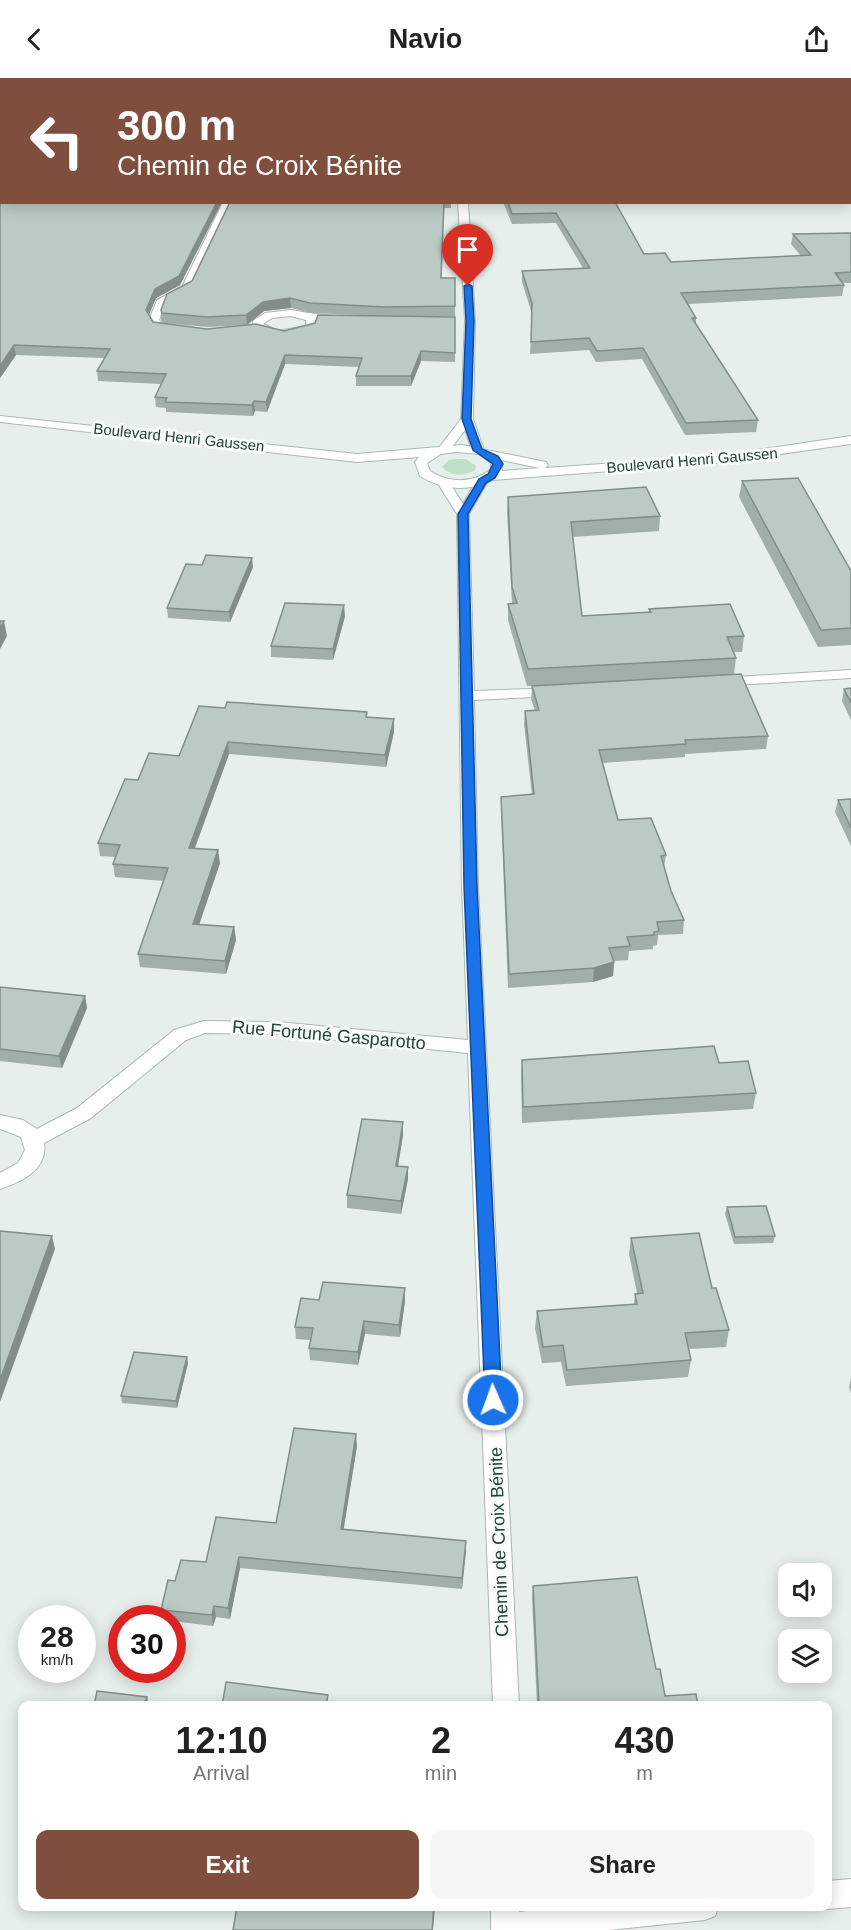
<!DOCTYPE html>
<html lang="en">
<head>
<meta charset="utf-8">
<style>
  :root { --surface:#fff; --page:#f6f6f6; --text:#222; --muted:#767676; --accent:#804e3d }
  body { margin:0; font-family:Helvetica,sans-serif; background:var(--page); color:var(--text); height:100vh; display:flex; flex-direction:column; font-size:22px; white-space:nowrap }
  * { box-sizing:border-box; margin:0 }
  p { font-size:20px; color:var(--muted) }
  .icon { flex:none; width:33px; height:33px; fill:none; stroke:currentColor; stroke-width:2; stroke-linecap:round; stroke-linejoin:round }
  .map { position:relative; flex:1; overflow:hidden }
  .panel { position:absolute; left:18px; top:1623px; width:814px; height:210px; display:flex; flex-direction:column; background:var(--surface); border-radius:12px; box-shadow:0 3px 15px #0003 }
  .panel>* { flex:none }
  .guide { position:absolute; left:0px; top:0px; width:852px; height:126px; box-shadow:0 3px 15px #0003; background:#804e3d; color:#fff; overflow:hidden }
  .controls { position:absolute; left:778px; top:1485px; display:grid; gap:12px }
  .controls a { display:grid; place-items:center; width:54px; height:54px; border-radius:12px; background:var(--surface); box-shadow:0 3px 15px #0003; font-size:30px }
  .speed { position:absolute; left:18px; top:1527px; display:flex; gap:12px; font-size:30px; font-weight:700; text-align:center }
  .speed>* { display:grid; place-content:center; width:78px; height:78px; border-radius:50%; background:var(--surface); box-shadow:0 3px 15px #0003; line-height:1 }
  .speed small { font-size:15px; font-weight:400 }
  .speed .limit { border:9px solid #d22; background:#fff; color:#111 }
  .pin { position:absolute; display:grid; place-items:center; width:51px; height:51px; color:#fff; margin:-62px -26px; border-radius:50% 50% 50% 0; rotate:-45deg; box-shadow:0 0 6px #0007 }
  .pin .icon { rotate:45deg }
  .me { position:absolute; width:66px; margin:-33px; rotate:358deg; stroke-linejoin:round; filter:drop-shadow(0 0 4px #0008) }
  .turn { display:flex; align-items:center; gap:21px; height:126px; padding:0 18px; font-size:27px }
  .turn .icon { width:78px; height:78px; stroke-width:2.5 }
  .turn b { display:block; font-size:42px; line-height:51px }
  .eta { display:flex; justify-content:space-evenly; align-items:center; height:102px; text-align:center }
  .eta b { font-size:36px; font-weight:800; line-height:42px }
  .cta { display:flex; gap:12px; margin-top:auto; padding:12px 18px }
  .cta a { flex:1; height:69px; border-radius:12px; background:var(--accent); color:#fff; font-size:24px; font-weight:800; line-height:69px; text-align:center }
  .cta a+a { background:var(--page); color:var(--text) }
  header { display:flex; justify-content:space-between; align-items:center; height:78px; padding:0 18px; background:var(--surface); font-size:27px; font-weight:800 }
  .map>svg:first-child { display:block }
  .green { fill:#bfe0c8 }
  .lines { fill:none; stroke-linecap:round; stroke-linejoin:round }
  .street-casing { stroke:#a8b8b2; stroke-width:2 }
  .secondary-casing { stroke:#a4bbb3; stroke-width:2 }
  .street { fill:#fff; fill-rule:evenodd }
  .secondary { fill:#fff; fill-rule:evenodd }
  .wall { fill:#a1aea9; fill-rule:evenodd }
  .shaded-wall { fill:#838d89 }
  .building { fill:#bbcac4; stroke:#838d89; stroke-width:1.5 }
  .route { fill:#1a73e8; stroke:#114b97; stroke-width:1.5 }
  .labels { text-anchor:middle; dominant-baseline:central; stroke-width:6; stroke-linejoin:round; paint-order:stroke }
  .far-street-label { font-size:15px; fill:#24423a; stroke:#f7fbf9 }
  .street-label { font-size:18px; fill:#24423a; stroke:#f7fbf9 }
</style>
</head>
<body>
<header><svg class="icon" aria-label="back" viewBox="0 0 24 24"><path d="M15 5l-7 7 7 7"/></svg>Navio<svg class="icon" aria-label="share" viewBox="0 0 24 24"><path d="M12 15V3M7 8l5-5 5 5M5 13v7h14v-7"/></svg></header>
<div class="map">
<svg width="851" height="1852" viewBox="0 0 851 1852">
  <rect width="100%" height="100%" fill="#e6efeb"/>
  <path class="green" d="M457,381h9l10,7 -1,4c-10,6 -24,7 -33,-3l7,-7z"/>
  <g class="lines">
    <g class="street-casing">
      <path id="street" d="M481,0h8v2h-8z
        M850,68h1v6h-1z
        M223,124h9l-41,87 -25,13 -7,18 3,4 18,6 -5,3 -21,-4 -5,-9 8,-20 25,-13z
        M458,124h10l7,119 -2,98 11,31 -6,4 -6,-4 -7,-20 -17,22 -10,-3 23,-30 4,-98z
        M291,232c12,3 47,5 53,10l-5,3 -22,-1 -2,8c-19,8 -45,13 -61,-2l-1,-7 12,-8zM291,238l15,4v6l-28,5 -15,-7 9,-6z
        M482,399l6,4 -19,33 5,177 81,-3 7,4 -7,4 -81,4 4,186 41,820h-26l-25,-653 -190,-19 -73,-1 -19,7 -95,78 -47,25c4,27 -23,39 -44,46v-16l18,-10 7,-13 -4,-13 -21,-8v-14l23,5 14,9 40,-21 97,-78 30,-9 74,1 190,18 -6,-154 -5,-372 -20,-32 2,-3h8l16,25 15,-26z
        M851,592v8l-131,8 -7,-4 7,-4z
        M851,1801v28l-23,2 -6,-3h6v-25z
        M491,1828h28v6l48,-6h152l-4,10 -10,4 -96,10h-118z"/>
    </g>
    <g class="secondary-casing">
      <path id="secondary" d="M0,338l357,38 105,-9 84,17 2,3 -3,3 172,-12 134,-20v8l-134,19 -225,17c-23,12 -50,10 -72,-4l-5,-14 4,-5 -62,5 -357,-40zM456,374l23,2 12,9v6c-18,15 -42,14 -61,2l-3,-8 14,-9zM501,382l39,8 -38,3z"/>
    </g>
    <use href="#street" class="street"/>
    <use href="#secondary" class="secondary"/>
  </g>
  <path class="wall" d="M0,0l2,2v65h-2z
    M0,68l2,56h220l-42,83 -24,13 -7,17 4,7 54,7 38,-4 -37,2 -45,-4 -2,-3v-10l31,-29 38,-79h221v6h-7l-3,70h14v38h-37l37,1v45l-34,-1 -10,25h-55v-10l3,-9 -74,-3 -18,48 -12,-1 -2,5 -87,-4v-4l-10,-1 -1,-10 7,-13 -64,-3 -1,-10 7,-13 -88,-3 -16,23zM291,230l19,5 50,2 -76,16 -37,-6 17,-14z
    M503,124h112l29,52 27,8 130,-6 -10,-12 2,-10 58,-1v50h-9l2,2 -2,11 -154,8 8,14v6l62,96 -2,12 -71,3 -43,-76 -46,3 -7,-12 -59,4 2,-40 -10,-32v-11l61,-3 -27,-45 -44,1z
    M742,403l109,90v74l-33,2 -79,-150z
    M508,419l152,19 -1,15 -86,6 9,79 67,-4v-3l95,27 -2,16h-8l2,6 -2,16 34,62 -2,13 -81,5v3l-83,6 16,57 48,35 -2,12 7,24 13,29 -1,14 -25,1 -1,10 -4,1v3l-24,2 -1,9 -14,1 -1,15 -20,6 -85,6 -7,-178v-13l31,-2 -8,-71 1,-13 10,-1 -4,-11 1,-13 89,-5 -94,5 -19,-66v-16h4l-5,-92z
    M253,489l-23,55 -62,-4 -1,-10z
    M345,538l-12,44 -62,-3v-11z
    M851,610v32l-9,-19 2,-12z
    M225,630l142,4v5l27,15 -8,35 -157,-13 -34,94 25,15 -21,61 35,3 2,13 -10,34 -86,-7 -2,-13 26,-73 -49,-4 -2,-13 2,-7 -15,-1 -2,-13 40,-63 41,-24z
    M851,721v47l-16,-34 3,-12z
    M0,909l85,9 2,12 -25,60 -62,-7z
    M522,982l197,3 37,30 -3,16 -231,14 -1,-47z
    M403,1057l-5,31 10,13 -7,35 -54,-6v-13z
    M727,1129l48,29 -2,7 -39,1 -9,-30z
    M631,1160l81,50 17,42 -3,17 -37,2 2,11 -3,17 -122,9 -5,-24 -19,1 -7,-35 2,-17 97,-7 1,-10 2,-1 -8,-39z
    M319,1222l86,1 -5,36 -35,-3 -7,31 -48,-5 -1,-12 2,-8 -15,-1 -1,-12z
    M188,1285l-11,45 -55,-5 -1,-7z
    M851,1300v15l-2,-6z
    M357,1368l-14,83 123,12 -4,48 -222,-21 -10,51 -14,-2 -3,9 -41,-5v-3h-9l-2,-8 14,-29 31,-19 70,-39z
    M533,1508l123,83 9,27 33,10h-161l-5,-108z"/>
  <path class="shaded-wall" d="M217,124h5l-42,83 -24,13 -9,21 -1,-9 9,-21z
    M290,220l1,10 -27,3 -17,14 -1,-10 17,-13z
    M14,267l2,10 -16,23v-12z
    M421,273v10l-10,25v-10z
    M285,277v9l-18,48 -1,-10z
    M254,323l1,10 -2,5 -1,-11z
    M252,480l1,9 -23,55 -1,-10z
    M344,527l1,11 -12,44v-11z
    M4,543l3,15 -7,13v-21z
    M394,641v13l-8,35 -1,-12z
    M228,664l1,12 -39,107 -1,-13z
    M218,772l2,13 -25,74 -2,-13z
    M234,849l2,13 -10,34 -1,-13z
    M614,884l-1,14 -20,6 1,-14z
    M85,918l2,12 -25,60 -3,-12z
    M403,1044v13l-7,43v-12z
    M408,1089v12l-7,35v-13z
    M52,1158l3,13 -55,153v-22z
    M405,1210v13l-5,36 -1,-12z
    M364,1243l1,13 -7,31v-13z
    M187,1279l1,6 -11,45 -1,-7z
    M356,1356l1,12 -15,94 -1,-11z
    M466,1463v11l-4,37v-11z
    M239,1479l1,11 -10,51 -2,-11z
    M214,1528l2,11 -3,9 -1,-11z
    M147,1619l2,9h-5z
    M434,1828h1l-2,24h-1z"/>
  <path class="building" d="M0,0h133l-1,2h-130v9l-2,-1z
    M228,0h54l-1,2h-54z
    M534,0h39v2h-38z
    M742,0h44l1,2h-44z
    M2,15v44h-2v-40z
    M0,68h2v56h215l-38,74 -24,13 -9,21 7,12 54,7 49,-5 28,7 31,-8 3,-8 137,2v36l-34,-2 -10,25h-55l6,-18 -77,-3 -19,47 -12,-1 -2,4 -87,-3 2,-4 -12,-1 11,-23 -69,-3 13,-22 -96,-4 -14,21z
    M230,124h214l-3,76h14v28l-71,1 -74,-4 -20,-5 -27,4 -17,13 -39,2 -45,-4 -1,-3 6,-16 25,-13z
    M508,124h107l29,52 21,-1 6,9 140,-7 -18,-21 58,-1v39l-16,1 9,12 -163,8 15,25h-4l66,102 -72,3 -43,-75 -46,3 -8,-13 -58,4 1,-39 -10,-32 68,-3 -34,-55 -44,1z
    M798,400l53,93v57l-30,2 -79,-149z
    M646,409l14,29 -89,6 11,94 69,-4 -2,-3 81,-5 14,32 -17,1 9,21 -208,11 -20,-65 9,-1 -5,-16 -4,-90z
    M206,477l46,3 -23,54 -62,-4 19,-44 16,1z
    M285,525l59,2 -11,44 -62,-3z
    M0,543h4l-4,7z
    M741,596l27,62 -83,4 1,4 -87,6 19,70 33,-2 15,37 -5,1 10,35 13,29 -27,2 2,9 -5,1v3l-27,2 3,9 -21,2 5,14 -20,6 -85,6 -8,-177 33,-3 -9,-83 14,-1 -7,-24z
    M851,610v15l-7,-14z
    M227,624l140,10 -1,5 28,2 -9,36 -157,-13 -39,106 29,2 -25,74 41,3 -9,34 -87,-7 30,-86 -55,-4 7,-19 -22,-2 27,-64 13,1 11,-27 30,3 20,-50 26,2z
    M851,721v29l-13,-28z
    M0,909l85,9 -26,60 -59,-7z
    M714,968l5,17 29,-2 8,32 -233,14 -1,-47z
    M362,1041l41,3 -7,44 12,1 -7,34 -54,-6z
    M766,1128l9,30 -40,1 -8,-30z
    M0,1153l52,5 -52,144z
    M699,1155l13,55h4l13,42 -44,3 6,27 -124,10 -4,-25 -20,2 -6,-36 100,-7 -2,-10 8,-1 -12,-55z
    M323,1204l82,6 -6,37 -35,-4 -6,31 -49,-4 4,-20 -18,-1 6,-29 18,2z
    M134,1274l53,5 -11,44 -55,-5z
    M294,1350l62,6 -15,95 125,12 -4,37 -223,-21 -11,51 -14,-2 -2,9 -51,-5 7,-30 7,1 6,-21 25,2 10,-45 60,6z
    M637,1499l19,92h4l5,27 31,-2 2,12h-159l-6,-120z
    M226,1604l102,13 -2,11h-104z
    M97,1613l50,6 -3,9h-50z
    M237,1828h197l-2,24h-199z"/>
  <path class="route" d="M468,206l4,2 2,35 -3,98 11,30 16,7 5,8 -8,14 -9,5 -18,31 9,372 25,514 -3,5h-12l-2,-5 -21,-514 -6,-372 21,-35 9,-5 5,-10 -20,-14 -11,-31 4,-98 -2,-35z"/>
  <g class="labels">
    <g class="far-street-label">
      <text transform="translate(179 359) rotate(6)">Boulevard Henri Gaussen</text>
      <text transform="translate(692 382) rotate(-5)">Boulevard Henri Gaussen</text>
    </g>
    <g class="street-label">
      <text transform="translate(329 957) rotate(5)">Rue Fortuné Gasparotto</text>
      <text transform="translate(499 1464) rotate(-92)">Chemin de Croix Bénite</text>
    </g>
  </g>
</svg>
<div class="controls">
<a><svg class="icon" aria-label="sound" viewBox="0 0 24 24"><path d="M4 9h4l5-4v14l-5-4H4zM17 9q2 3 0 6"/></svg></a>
<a><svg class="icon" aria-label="layers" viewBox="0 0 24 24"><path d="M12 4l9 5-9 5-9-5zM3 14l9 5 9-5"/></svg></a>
</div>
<div class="speed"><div>28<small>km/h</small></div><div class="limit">30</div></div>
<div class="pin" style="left:468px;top:208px;background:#d93025"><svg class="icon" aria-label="arrive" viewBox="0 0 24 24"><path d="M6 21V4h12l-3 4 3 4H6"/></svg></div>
<svg class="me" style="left:493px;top:1322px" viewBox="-20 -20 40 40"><circle r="17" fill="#1a73e8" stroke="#fff" stroke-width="3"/><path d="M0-11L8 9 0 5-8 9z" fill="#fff"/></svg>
<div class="guide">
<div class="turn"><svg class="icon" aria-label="left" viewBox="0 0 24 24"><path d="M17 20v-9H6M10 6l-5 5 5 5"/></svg><div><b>300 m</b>Chemin de Croix Bénite</div></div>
</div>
<section class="panel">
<div class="eta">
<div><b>12:10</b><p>Arrival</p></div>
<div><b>2</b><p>min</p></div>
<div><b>430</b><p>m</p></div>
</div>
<div class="cta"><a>Exit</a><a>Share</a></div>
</section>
</div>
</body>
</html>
